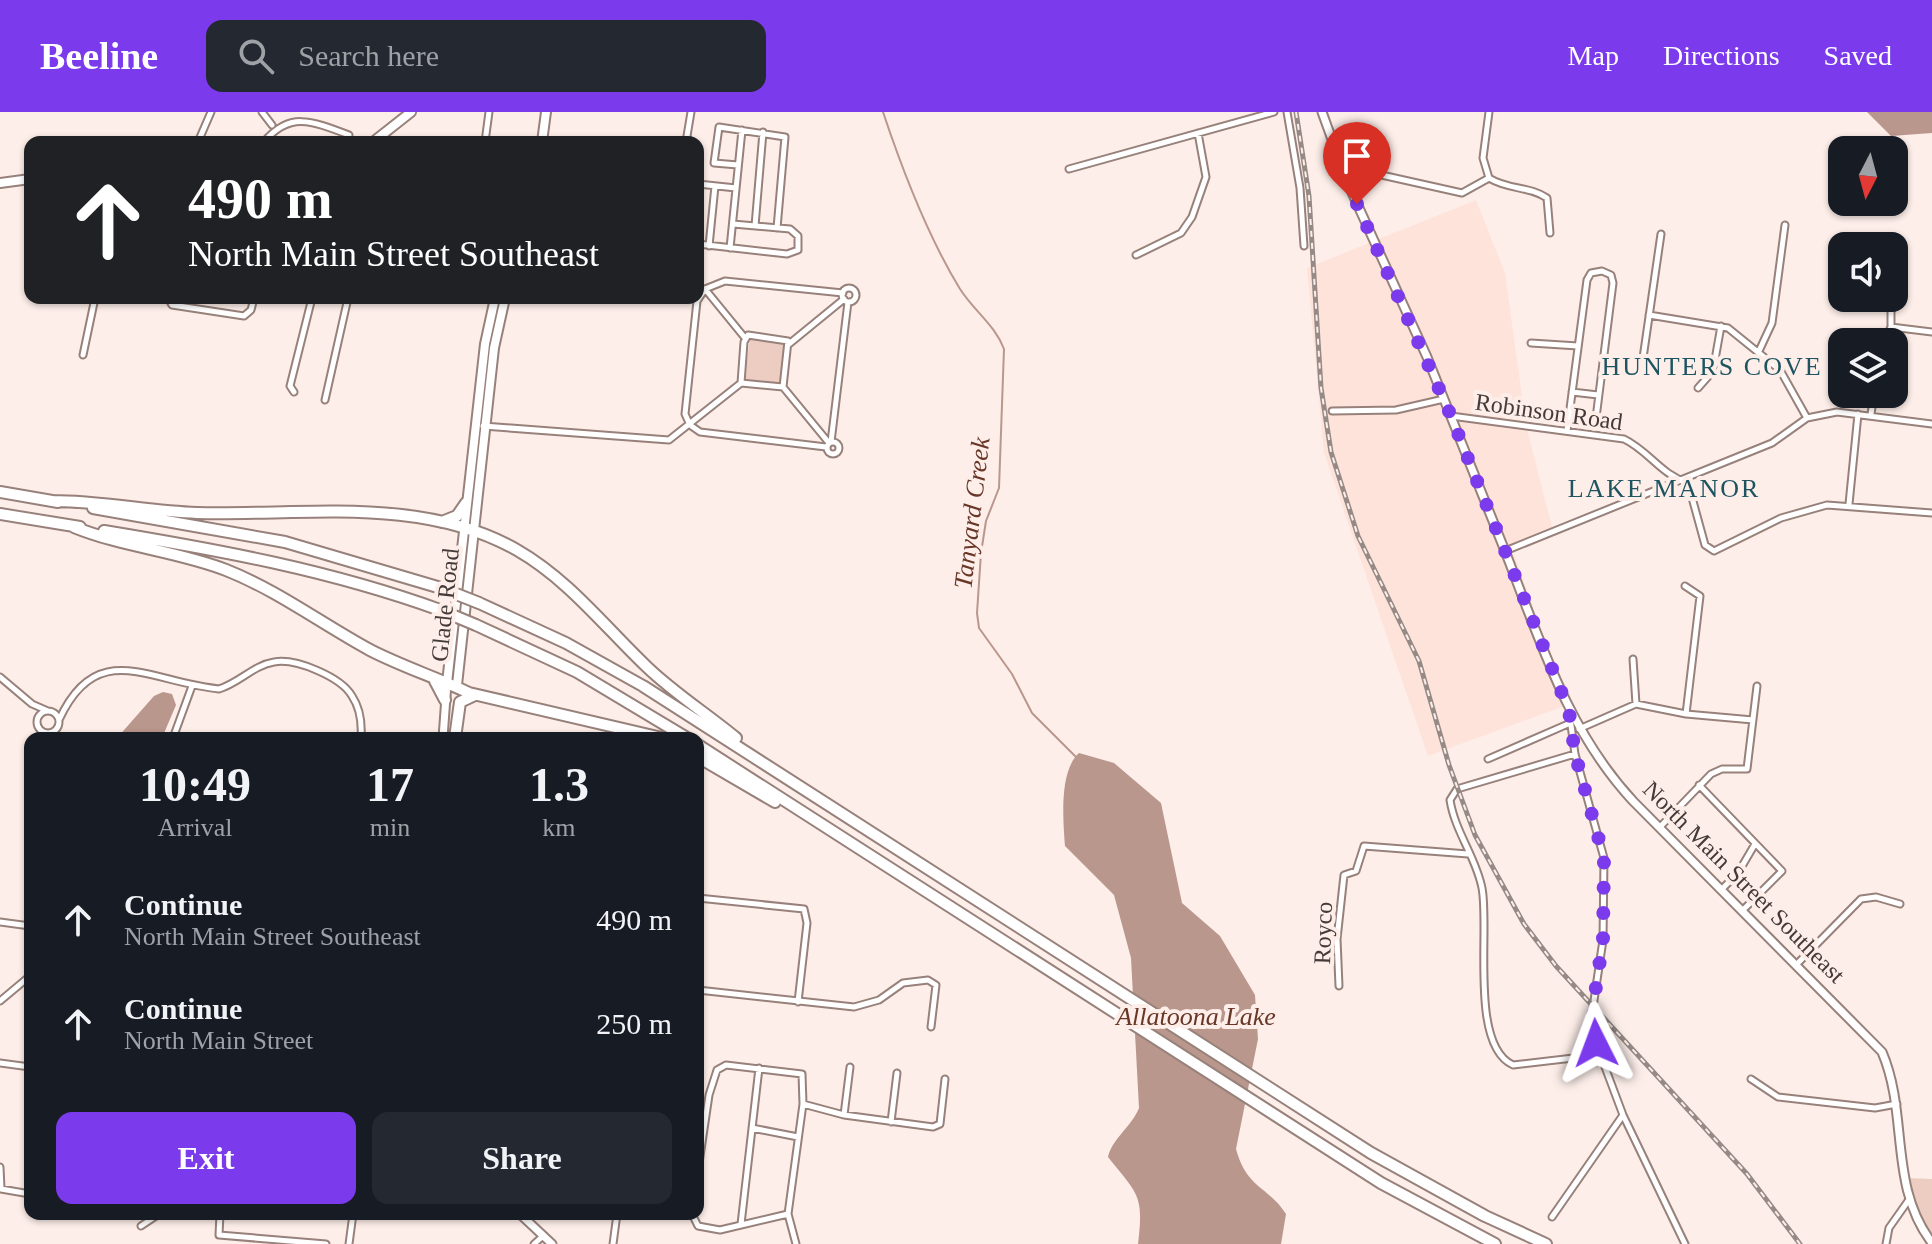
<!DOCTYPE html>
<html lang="en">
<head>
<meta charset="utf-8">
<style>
  :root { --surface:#171b24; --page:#242831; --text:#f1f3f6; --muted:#9ea1a6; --accent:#7c3aed }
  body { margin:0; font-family:Georgia,serif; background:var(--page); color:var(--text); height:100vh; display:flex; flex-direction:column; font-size:30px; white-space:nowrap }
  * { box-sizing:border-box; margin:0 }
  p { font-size:26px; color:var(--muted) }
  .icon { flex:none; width:44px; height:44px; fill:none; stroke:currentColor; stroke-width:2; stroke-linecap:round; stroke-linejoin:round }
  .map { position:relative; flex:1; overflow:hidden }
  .sheet { position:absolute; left:24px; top:620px; width:680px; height:488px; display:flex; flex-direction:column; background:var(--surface); border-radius:16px; box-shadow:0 2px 6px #0004 }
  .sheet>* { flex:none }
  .guide { position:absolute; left:24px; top:24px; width:680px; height:168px; border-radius:16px; box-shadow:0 2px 6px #0004; background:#202124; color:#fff; overflow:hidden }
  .needle { width:52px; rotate:186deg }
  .tools { position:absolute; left:1828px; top:24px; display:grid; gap:16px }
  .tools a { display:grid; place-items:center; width:80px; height:80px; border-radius:16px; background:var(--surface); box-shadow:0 2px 6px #0004; font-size:40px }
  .pin { position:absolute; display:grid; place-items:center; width:68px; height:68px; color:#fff; margin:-82px -34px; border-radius:50% 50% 50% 0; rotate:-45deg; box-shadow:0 0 8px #0007 }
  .pin .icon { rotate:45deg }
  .me { position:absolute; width:88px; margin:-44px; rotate:357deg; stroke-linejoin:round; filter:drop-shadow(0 0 6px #0008) }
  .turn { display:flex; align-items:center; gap:28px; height:168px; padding:0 32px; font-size:36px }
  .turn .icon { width:104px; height:104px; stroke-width:2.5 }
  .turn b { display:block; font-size:56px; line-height:68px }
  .eta { display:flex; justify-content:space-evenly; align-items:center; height:136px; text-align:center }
  .eta b { font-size:48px; font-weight:800; line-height:56px }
  .action { display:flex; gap:16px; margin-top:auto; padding:16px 32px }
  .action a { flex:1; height:92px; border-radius:16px; background:var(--accent); color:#fff; font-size:32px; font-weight:800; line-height:92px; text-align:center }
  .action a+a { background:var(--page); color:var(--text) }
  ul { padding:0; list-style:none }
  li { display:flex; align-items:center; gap:24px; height:104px; padding:0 32px }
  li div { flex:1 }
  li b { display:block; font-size:30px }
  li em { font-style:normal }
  header { display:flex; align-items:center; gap:48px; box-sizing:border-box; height:112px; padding:0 40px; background:var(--accent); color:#fff }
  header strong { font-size:38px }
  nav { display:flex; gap:44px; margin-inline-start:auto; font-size:28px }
  .search { width:560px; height:72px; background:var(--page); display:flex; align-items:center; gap:20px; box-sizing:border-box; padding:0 28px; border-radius:16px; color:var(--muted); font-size:30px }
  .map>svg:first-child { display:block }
  .built { fill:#fee3db }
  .green { fill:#edccc2 }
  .water { fill:#ba978c }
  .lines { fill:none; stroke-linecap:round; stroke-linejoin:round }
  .stream { stroke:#ba978c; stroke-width:2 }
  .minor-casing { stroke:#97817a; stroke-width:9 }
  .tertiary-casing { stroke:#97817a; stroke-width:11 }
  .secondary-casing { stroke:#97817a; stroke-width:11 }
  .primary-casing { stroke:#97817a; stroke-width:12 }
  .motorway-casing { stroke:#97817a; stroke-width:14 }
  .minor { stroke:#fff; stroke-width:5 }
  .tertiary { stroke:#fff; stroke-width:7 }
  .secondary { stroke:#fff; stroke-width:7 }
  .primary { stroke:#fff; stroke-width:8 }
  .motorway { stroke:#fff; stroke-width:10 }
  .rail-casing { stroke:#968a86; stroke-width:5 }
  .rail { stroke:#fdeee9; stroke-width:2; stroke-dasharray:6; stroke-linecap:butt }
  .motorway-bridge-casing { stroke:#97817a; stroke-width:14; stroke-linecap:butt }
  .motorway-bridge { stroke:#fff; stroke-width:10 }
  .route { stroke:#7c3aed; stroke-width:14; stroke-dasharray:0 25.2 }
  .labels { text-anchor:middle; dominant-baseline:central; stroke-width:8; stroke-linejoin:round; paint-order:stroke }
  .street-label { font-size:24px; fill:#443a37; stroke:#fdeee9 }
  .neighbourhood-label { font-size:26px; letter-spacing:2px; fill:#1d5460; stroke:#fdeee9 }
  .water-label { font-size:26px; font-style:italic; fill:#683727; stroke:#fdeee9 }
</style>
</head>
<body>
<header>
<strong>Beeline</strong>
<div class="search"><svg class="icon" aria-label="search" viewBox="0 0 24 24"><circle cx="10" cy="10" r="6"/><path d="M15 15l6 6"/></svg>Search here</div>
<nav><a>Map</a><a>Directions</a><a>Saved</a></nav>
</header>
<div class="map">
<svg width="1932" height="1132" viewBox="0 0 1932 1132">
  <rect width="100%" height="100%" fill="#fdeee9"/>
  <path class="built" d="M1476,88l29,73 21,152 27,106 -41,18 55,156 -139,51 -104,-303 -17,-185z"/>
  <path class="green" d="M750,227l35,4 -4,41 -37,-4z
    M1906,1066l26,1v59l-11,-16z"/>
  <path class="water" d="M1867,0h65v21l-41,3z
    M163,580l9,2 4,11 -14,33h-45l37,-42z
    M1079,641l35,10 47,40 21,100 38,33 35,59 3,44 -22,110c11,40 32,37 50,65l-5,30h-143c6,-50 0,-49 -30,-87 4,-18 24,-31 31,-49l-8,-150 -17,-63 -49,-49c-2,-27 -6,-75 14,-93z"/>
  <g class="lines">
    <path class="stream" d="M883,0c20,60 44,123 77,177 14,22 35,36 44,60l-5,139 -13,33 -5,32 -4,60 2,15 33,46 20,39 44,44"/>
    <g class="minor-casing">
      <path id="minor" d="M262,0l10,13
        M1287,0l13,76 4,58
        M1489,0l-6,46 6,20c19,12 41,8 58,20l3,35
        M198,30l13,-30
        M264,30c25,-30 46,-22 85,-7
        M485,30l4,-30
        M686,30l5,-30
        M738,53l-24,-2 5,-36 66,10 -8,91
        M1069,57l205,-57
        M698,72l38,4
        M1349,74l28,-12 85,19 27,-15
        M755,114l8,-94
        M698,132l89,10 11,-4v-14l-8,-7 -57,-5
        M709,134l6,-60
        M730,136l12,-118
        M1136,143l45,-22 11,-16 14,-40 -8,-44
        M842 183a7 7 0 1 1 14 0a7 7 0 1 1-14 0Z
        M705,177l40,49
        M168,186l4,7 72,11 7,-6 3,-12
        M1649,203l79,13 52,42 27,48
        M1891,215l41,5
        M748,223l40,6 -5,46 -42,-4 3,-41z
        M1883,230l8,-15v-29
        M1531,231l47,3
        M789,232l55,-45
        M1759,239l13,-28 13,-98
        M83,243l12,-57
        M1642,253l19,-131
        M783,275l46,56
        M1698,276l15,-17 8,-45
        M294,280l-4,-6 22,-88
        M1572,280l26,3
        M325,288l23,-102
        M1332,299l64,-1 48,-11
        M1871,302l3,-20
        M1451,304l173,23c25,12 36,35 64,44l17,62 9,6 67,-33 46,-13 105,8
        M483,314l186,14 72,-57
        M1567,319l20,-151 4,-7 11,-2 9,4 2,8 -17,135
        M827 336a6 6 0 1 1 12 0a6 6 0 1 1-12 0Z
        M831,330l17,-140
        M826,335l-126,-15 -10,-7 -5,-11 12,-113 8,-12 20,-8 118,12
        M1849,392l9,-90
        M1505,439l267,-108 35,-25 30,-6 95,12
        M1685,474l15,10 -14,118
        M1633,547l3,45
        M0,565l32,27 16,7
        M37 610a11 11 0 1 1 22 0a11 11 0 1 1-22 0Z
        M1569,599l6,43 29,104 -1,82 -10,67 3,36 27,72 62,129
        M59,608c38,-83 90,-38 160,-31 20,-6 35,-24 55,-27 22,-4 67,15 78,34 8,12 10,28 9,42
        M1579,617l57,-25 50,10 67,6
        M49,621l10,5
        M173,626l19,-52
        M1575,642l-118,35 -7,11c5,32 26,57 32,88 8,41 -13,157 31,177l86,-10
        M1488,647l80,-35
        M1699,673l83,86 -39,39
        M1660,715l51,-53 11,-5h25l10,-83
        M1722,777l16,-16 17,-29
        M698,786l106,11 3,14 -9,79
        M0,810l30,4
        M1797,852l64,-65 15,-2 24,7
        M1339,874l-2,-47 7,-64 12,-4 8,-25 104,8
        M698,878l156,17 25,-7 24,-17 25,-3 8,5 -5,42
        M0,889l30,-25
        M0,951l30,4
        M1751,967l27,18 97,11 22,-4
        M803,992l41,11 89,12 7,-3 5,-45
        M844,1003l6,-48
        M891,1010l6,-49
        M752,1016l46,9
        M0,1055l1,22 29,5
        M698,1058l11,-75 8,-25 9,-5 76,9 1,30 -15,110 8,30
        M220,1102l-1,21 107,9
        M692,1102l6,12 22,4 68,-16
        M1552,1105l71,-102
        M741,1112l18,-156
        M141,1114l18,-12
        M349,1132l4,-30
        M534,1132l9,-8
        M613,1132l4,-30
        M1886,1132l3,-16 19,-27"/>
    </g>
    <g class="tertiary-casing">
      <path id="tertiary" d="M1505,439c35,89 62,179 128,250l249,251c27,63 6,133 50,191
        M443,626l4,-55
        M520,1102l32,30"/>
    </g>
    <g class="secondary-casing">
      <path id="secondary" d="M1322,0l27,74 78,171 78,194"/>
    </g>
    <g class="primary-casing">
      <path id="primary" d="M373,30l38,-30
        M542,30l4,-30
        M0,71l30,-4
        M447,571l38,-339 10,-46
        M457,573l37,-337 11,-50"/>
    </g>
    <g class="motorway-casing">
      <path id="motorway" d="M0,380l58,10
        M52,389c49,0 96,10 145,12 105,3 224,-18 320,37 52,30 87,76 130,117 27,26 60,47 89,71
        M93,396l192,34 156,46
        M0,402l80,13
        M442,410l15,-6 9,-13
        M74,415c49,20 103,24 152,43 51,20 96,54 144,80 33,17 68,28 99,43l193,45
        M104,419c115,19 226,39 336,79
        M479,491l87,40 77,43 728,467 114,63 61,28
        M476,513l101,47 110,66
        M435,569l10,19
        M455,626l5,-36 15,-7
        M698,633l683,438 114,61
        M698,645l77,45"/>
    </g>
    <use href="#minor" class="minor"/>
    <use href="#tertiary" class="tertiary"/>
    <use href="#secondary" class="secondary"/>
    <use href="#primary" class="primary"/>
    <use href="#motorway" class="motorway"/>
    <g class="rail-casing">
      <path id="rail" d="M1296,0l13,84 12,192 10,64 27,84 61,125 30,104 26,70 49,89 32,42 191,208 53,70"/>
    </g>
    <use href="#rail" class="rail"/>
    <g class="motorway-bridge-casing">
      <path id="motorway-bridge" d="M441,476l38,15
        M440,498l36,15"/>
    </g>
    <use href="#motorway-bridge" class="motorway-bridge"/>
  </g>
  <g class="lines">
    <path class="route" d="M1357,92l94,212 118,295 6,43 29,104 -1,82 -10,67 3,36"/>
  </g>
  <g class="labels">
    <g class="street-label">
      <text transform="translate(1549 300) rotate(8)">Robinson Road</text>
      <text transform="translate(445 493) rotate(-84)">Glade Road</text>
      <text transform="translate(1744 770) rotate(45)">North Main Street Southeast</text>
      <text transform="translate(1323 821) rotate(-88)">Royco</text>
    </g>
    <g class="neighbourhood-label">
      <text x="1712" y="254">HUNTERS COVE</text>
      <text x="1664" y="376">LAKE MANOR</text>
    </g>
    <g class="water-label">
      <text transform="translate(972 401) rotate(-83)">Tanyard Creek</text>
      <text x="1196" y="904">Allatoona Lake</text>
    </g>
  </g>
</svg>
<div class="tools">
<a><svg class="needle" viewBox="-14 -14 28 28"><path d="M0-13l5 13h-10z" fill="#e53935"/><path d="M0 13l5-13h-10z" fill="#9ea1a6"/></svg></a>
<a><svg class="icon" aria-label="sound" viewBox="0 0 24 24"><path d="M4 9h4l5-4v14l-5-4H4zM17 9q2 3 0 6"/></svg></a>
<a><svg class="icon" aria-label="layers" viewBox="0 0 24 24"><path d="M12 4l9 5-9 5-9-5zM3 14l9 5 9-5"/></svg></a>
</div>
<div class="pin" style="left:1357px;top:92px;background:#d93025"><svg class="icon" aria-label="arrive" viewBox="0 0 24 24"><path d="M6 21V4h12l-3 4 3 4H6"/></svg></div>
<svg class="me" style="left:1596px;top:931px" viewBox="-20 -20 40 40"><path d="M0-17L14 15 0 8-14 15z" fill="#7c3aed" stroke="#fff" stroke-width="4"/></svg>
<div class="guide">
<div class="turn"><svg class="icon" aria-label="ahead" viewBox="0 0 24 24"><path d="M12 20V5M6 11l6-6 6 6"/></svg><div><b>490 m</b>North Main Street Southeast</div></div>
</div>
<section class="sheet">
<div class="eta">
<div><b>10:49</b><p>Arrival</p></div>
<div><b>17</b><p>min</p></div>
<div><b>1.3</b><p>km</p></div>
</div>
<ul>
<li><svg class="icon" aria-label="ahead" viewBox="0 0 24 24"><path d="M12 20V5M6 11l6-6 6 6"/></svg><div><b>Continue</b><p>North Main Street Southeast</p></div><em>490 m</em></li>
<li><svg class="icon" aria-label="ahead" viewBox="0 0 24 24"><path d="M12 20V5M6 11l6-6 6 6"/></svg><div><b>Continue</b><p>North Main Street</p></div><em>250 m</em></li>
</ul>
<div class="action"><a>Exit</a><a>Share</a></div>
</section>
</div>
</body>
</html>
